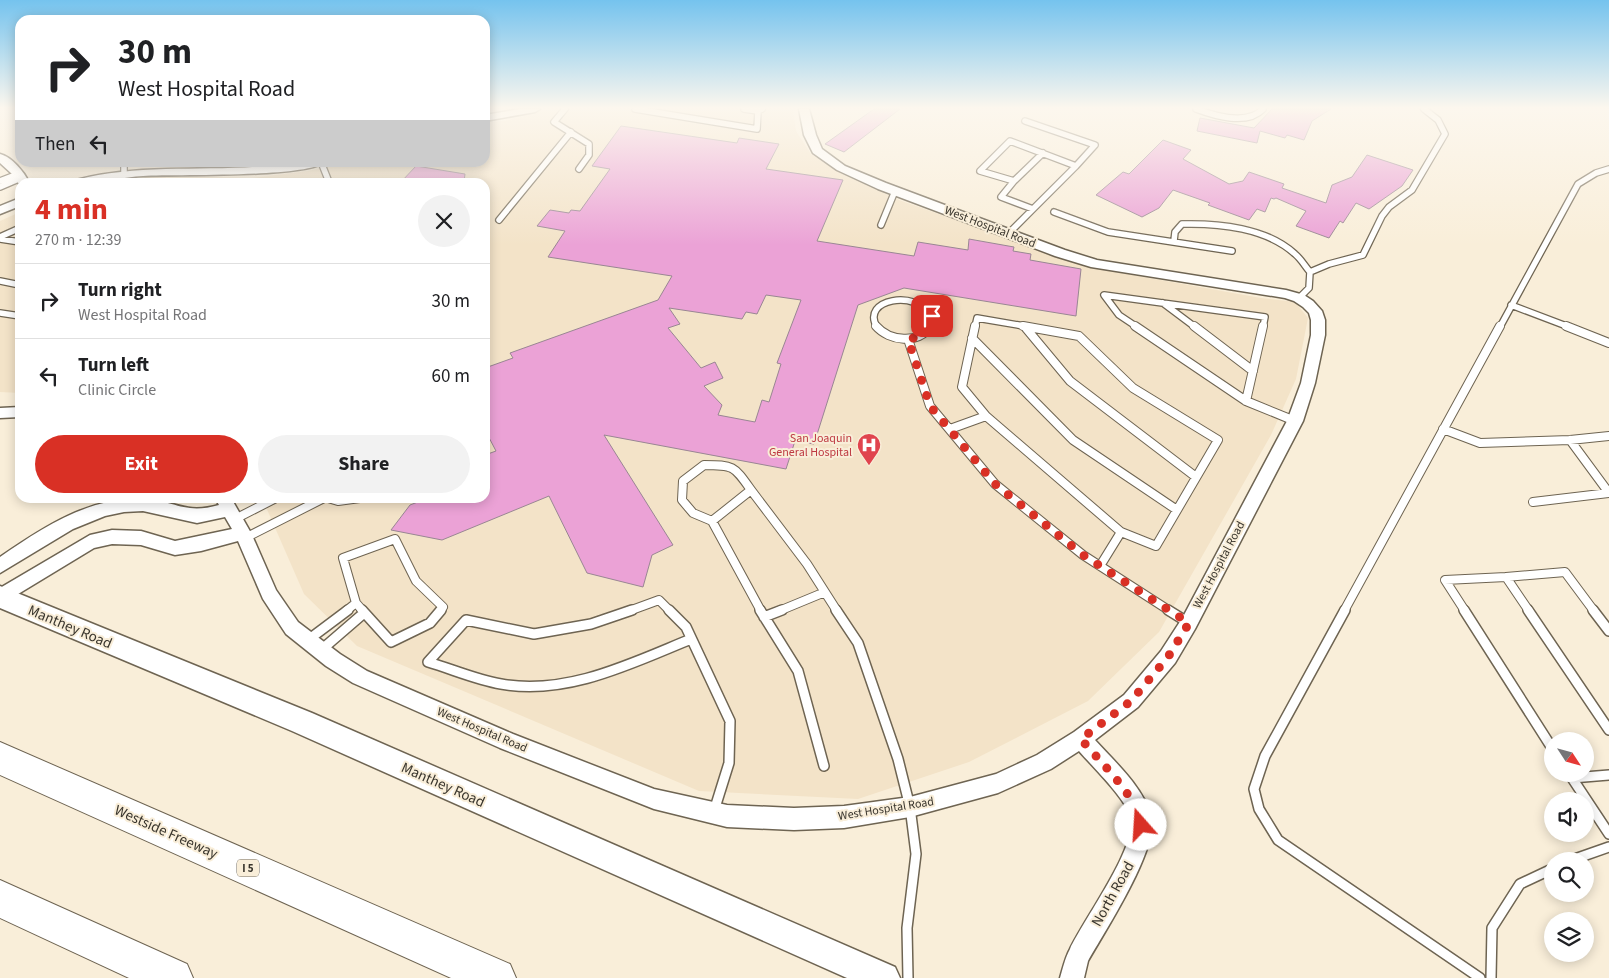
<!DOCTYPE html>
<html lang="en">
<head>
<meta charset="utf-8">
<style>
  :root { --surface:#fff; --page:#f2f2f2; --text:#202124; --muted:#757577; --line:#e0e0e0; --accent:#d93025 }
  body { margin:0; font-family:"Source Sans 3",sans-serif; background:var(--page); color:var(--text); height:100vh; display:flex; flex-direction:column; font-size:19px; white-space:nowrap }
  * { box-sizing:border-box; margin:0 }
  p { font-size:16px; color:var(--muted) }
  .icon { flex:none; width:28px; height:28px; fill:none; stroke:currentColor; stroke-width:2; stroke-linecap:round; stroke-linejoin:round }
  .map { position:relative; flex:1; overflow:hidden }
  .panel { position:absolute; left:15px; top:178px; width:475px; height:325px; display:flex; flex-direction:column; background:var(--surface); border-radius:15px; box-shadow:0 2px 12px #0003 }
  .panel>* { flex:none }
  .hud { position:absolute; left:15px; top:15px; width:475px; height:152px; border-radius:15px; box-shadow:0 2px 12px #0003; background:#fff; color:var(--text); overflow:hidden }
  .needle { width:32px; rotate:126deg }
  .controls { position:absolute; left:1544px; top:732px; display:grid; gap:10px }
  .controls a { display:grid; place-items:center; width:50px; height:50px; border-radius:50%; background:var(--surface); box-shadow:0 2px 12px #0003; font-size:25px }
  .pin { position:absolute; display:grid; place-items:center; width:42px; height:42px; color:#fff; margin:-21px; border-radius:10px; box-shadow:0 2px 8px #0006 }
  .me { position:absolute; width:55px; margin:-28px; rotate:341deg; stroke-linejoin:round; filter:drop-shadow(0 0 4px #0008) }
  .turn { display:flex; align-items:center; gap:18px; height:105px; padding:0 20px; font-size:22px }
  .turn .icon { width:65px; height:65px; stroke-width:2.5 }
  .turn b { display:block; font-size:35px; line-height:42px }
  .then { display:flex; align-items:center; height:48px; padding:0 20px; background:#0003; gap:10px; font-size:19px }
  .round { display:grid; place-items:center; flex:none; width:52px; height:52px; border-radius:26px; background:var(--page) }
  .head { display:flex; align-items:center; justify-content:space-between; height:85px; padding:0 20px }
  h1 { font-size:30px; font-weight:700; line-height:38px; color:var(--accent) }
  .action { display:flex; gap:10px; margin-top:auto; padding:10px 20px }
  .action a { flex:1; height:58px; border-radius:30px; background:var(--accent); color:#fff; font-size:20px; font-weight:700; line-height:58px; text-align:center }
  .action a+a { background:var(--page); color:var(--text) }
  ul { padding:0; list-style:none }
  li { display:flex; align-items:center; gap:15px; height:75px; padding:0 20px; border-top:1px solid var(--line) }
  li div { flex:1 }
  li b { display:block; font-size:19px }
  li em { font-style:normal }
  .map>svg:first-child { display:block }
  .built { fill:#f3e3c8 }
  .building { fill:#eba2d6; stroke:#998693; fill-rule:evenodd }
  .lines { fill:none; stroke-linecap:round; stroke-linejoin:round }
  .lane-far2-casing { stroke:#6e6452; stroke-width:8 }
  .lane-far1-casing { stroke:#6e6452; stroke-width:10 }
  .lane-casing { stroke:#6e6452; stroke-width:12 }
  .street-casing { stroke:#6e6452; stroke-width:3 }
  .secondary-casing { stroke:#6e6452; stroke-width:3 }
  .highway-casing { stroke:#6e6452; stroke-width:2 }
  .lane-far2 { stroke:#fff; stroke-width:5.5 }
  .lane-far1 { stroke:#fff; stroke-width:8 }
  .lane { stroke:#fff; stroke-width:9 }
  .street { fill:#fff; fill-rule:evenodd }
  .secondary { fill:#fff; fill-rule:evenodd }
  .highway { fill:#fff; fill-rule:evenodd }
  .route { stroke:#d93025; stroke-width:9; stroke-dasharray:0 16.2 }
  .labels { text-anchor:middle; dominant-baseline:central; stroke-width:4; stroke-linejoin:round; paint-order:stroke }
  .shield { fill:#f9eed9; stroke:#736c61; stroke-width:1 }
  .shield-label { font-size:11px; font-weight:bold; fill:#39352d }
  .street-label { font-size:12px; fill:#39352d; stroke:#f9eed9 }
  .health-label { font-size:12px; fill:#be3a42; stroke:#f9eed9; text-anchor:end }
  .near-street-label { font-size:15px; fill:#39352d; stroke:#f9eed9 }
</style>
</head>
<body>
<div class="map">
<svg width="1609" height="978" viewBox="0 0 1609 978">
  <rect width="100%" height="100%" fill="#f9eed9"/>
  <path class="built" d="M550,109h243l3,22 15,23 31,20 57,26 194,68 168,30 34,4 13,16 -12,61 -25,56 -112,197 -71,69 -119,61 -111,37 -159,-8 -342,-145 -53,-52 -42,-96h223v-316h-381l54,-6 94,2 56,-7 37,-9h140v-40l20,-1z
    M20,212v181l-20,-1v-171z"/>
  <path class="building" d="M874,109h26l-56,43 -19,-8z
    M1272,109h59l-19,12 -8,19 -17,-5 -2,3 -25,-7 -3,12 -60,-12 3,-13 54,10z
    M621,126l116,17 2,-5 40,6 -13,25 77,11 -26,61 97,15 4,-14 50,8 1,-11 45,8 -1,4 18,3 -1,6 51,9 -5,47 -172,-28 -46,17 -44,139 -19,-3 -9,28 -182,-34 69,110 -21,10 -9,32 -56,-14 -38,-77 -107,44 -51,-10 19,-25 18,-7h57v-43l11,-4 -11,-21v-62l28,-10 -3,-5 148,-53 14,-24 -124,-19 17,-26 -28,-5 13,-16 19,3 2,-3 9,1 30,-42 -18,-3zM766,295l35,5 -24,63 4,1 -12,38 -7,-2 -7,22 -37,-7 4,-10 -18,-19 19,-8 -8,-16 -14,6 -33,-40 12,-4 -11,-16 73,11 4,-7 11,2z
    M1163,140l28,10 -8,9 46,25 14,-3 6,-9 35,12 -2,4 44,15 6,-18 20,-8 15,-22 46,15 -11,16 -33,23 -13,-6 -13,20 -3,-2 -11,17 -33,-12 10,-15 -30,-13 -2,1 -3,-1 -6,14 -8,-3 -8,11 -41,-15 2,-2 -37,-13 -14,18 -17,9 -46,-22 27,-23 6,2z
    M416,166l49,8 -1,8h-63z"/>
  <g class="lines">
    <g class="lane-far2-casing">
      <path id="lane-far2" d="M565,109l-11,13 35,22v11l-10,14
        M635,109l122,20 1,-18
        M744,109l14,2 4,-2
        M1196,109c19,7 51,17 67,0
        M1025,121l70,24 -19,21
        M1010,141l66,25 -43,43 -32,-12 13,-16 -34,-10z
        M124,162v12
        M321,162l8,20
        M0,181l18,-7
        M1014,181l29,-28
        M0,187l21,-9
        M1054,212l54,20 124,19
        M499,220l72,-88
        M881,225l14,-34
        M1008,234l25,-25
        M0,237l20,-9
        M0,239l20,3
        M1174,241l1,-9 7,-8c37,-1 85,4 113,30 6,5 10,12 15,18l-1,16 -10,10
        M1310,272l19,-8 34,-9 19,-39 7,-9 23,-17 33,-56 -7,-14 -14,-11
        M0,281l20,4
        M1163,303l32,24
        M1511,305l58,22
        M0,313l20,3
        M877,327c-17,-28 40,-38 54,-11l-1,11
        M975,327l2,-9 53,9
        M1137,327l-18,-12 -15,-20 161,22 -2,10
        M1500,327l78,-143 18,-11 13,-4"/>
    </g>
    <g class="lane-far1-casing">
      <path id="lane-far1" d="M876,326c13,15 43,19 54,0
        M1023,326l56,10 54,52 85,52 -62,106 -35,-14 -21,34
        M1135,326l111,75
        M1194,326l59,45
        M1566,326l43,17
        M1025,327l45,54 126,96
        M972,338l101,102 104,70
        M908,339l22,67 65,78 88,71 87,56
        M1246,401l49,20
        M1246,401l17,-75
        M986,416l135,116
        M950,429l36,-13 -24,-29 13,-61
        M1443,429l37,14 90,-3 39,-4
        M1570,440l39,53
        M704,465c30,0 30,1 47,25l-39,31 -19,-8 -11,-13 1,-19z
        M751,490l56,74 30,47
        M328,498l10,3 22,-3
        M1533,502l76,-9
        M235,519l41,-21
        M712,521l49,90
        M245,538l79,-40
        M346,611l10,-8
        M363,611l-7,-8 -13,-45 52,-19 21,42 27,26 -3,4
        M629,611l30,-11 11,11
        M779,611l46,-19
        M1344,611l156,-285
        M1465,611l-20,-31 61,-3
        M1529,611l-23,-34 59,-5 29,39"/>
    </g>
    <g class="lane-casing">
      <path id="lane" d="M362,610l29,32 39,-19 11,-13
        M632,610l-41,14 -57,10 -68,-14 -38,42c24,7 49,18 73,22 66,12 131,-21 190,-45
        M669,610l17,17 44,94 -1,42 -15,48
        M760,610l38,61 26,95
        M836,610l22,33 40,116 12,48 6,47 -9,74 1,50
        M1168,610l21,13
        M1345,610l-80,146 -11,33 5,20 19,31 202,138
        M1464,610l88,138
        M1528,610l81,120
        M1593,610l16,21
        M764,617l18,-7
        M308,640l40,-30
        M320,651l44,-38
        M1609,775l-37,3 37,56
        M1569,861l40,-14
        M1491,978l1,-50 28,-44 32,-15"/>
    </g>
    <g class="street-casing">
      <path id="street" d="M520,109h20l-5,3 -50,9v-6z
        M799,109h10l7,26 6,14 23,17 41,17 179,67 32,10 189,30 18,5 9,6 9,10 3,9v15l-10,48 -12,38 -108,208 -20,34 -37,44 -43,33c20,22 48,47 56,76 9,31 -46,115 -63,145l-4,17h-24c3,-10 5,-20 10,-29 14,-30 67,-101 61,-131 -4,-18 -39,-52 -52,-67l-28,18 -53,24 -88,24 -66,11 -50,2 -67,-3 -73,-18 -154,-61 -147,-65 -27,-17 -40,-32 -23,-35 -25,-58 -37,10 -26,4 -34,-10 -29,-1 -18,4 -94,57v-17l90,-53 22,-5 29,1 34,10 57,-12 -7,-12 -28,6 -54,-12 -19,1 -19,4 -32,13 -73,44v-16c42,-29 90,-61 144,-58 30,1 40,16 75,6l-4,-7h16l20,35 25,57 22,32 42,32 27,17 146,63 141,55 73,16 67,3 50,-2 66,-9 86,-23 41,-19 37,-23 50,-37 37,-44 22,-34 104,-196 14,-38 10,-48v-15l-2,-7 -6,-6 -9,-6 -9,-3 -194,-31 -36,-11 -177,-67 -41,-19 -24,-17 -9,-18z
        M0,154c12,3 24,18 29,28h-9l-1,2 -7,-10 -12,-11z
        M297,162h28c-18,16 -151,12 -182,14 -23,1 -47,9 -69,6l2,-2c73,-19 148,-5 221,-18z
        M20,198v8l-20,8v-8z
        M20,407v10l-20,1v-10z"/>
    </g>
    <g class="secondary-casing">
      <path id="secondary" d="M0,586l312,127 583,254 5,11h-53l-555,-247 -292,-123z"/>
    </g>
    <g class="highway-casing">
      <path id="highway" d="M0,742l510,222 6,14h-65l-451,-203z
        M0,880l187,84 6,14h-64l-129,-60z"/>
    </g>
    <use href="#lane-far2" class="lane-far2"/>
    <use href="#lane-far1" class="lane-far1"/>
    <use href="#lane" class="lane"/>
    <use href="#street" class="street"/>
    <use href="#secondary" class="secondary"/>
    <use href="#highway" class="highway"/>
  </g>
  <linearGradient id="sky" x2="0" y2="1"><stop stop-color="#75c3ee"/><stop offset="0.44" stop-color="#fcf7ee"/><stop offset="1" stop-color="#fcf7ee" stop-opacity="0"/></linearGradient>
  <rect width="1609" height="245" fill="url(#sky)"/>
  <g class="lines">
    <path class="route" d="M932,316c2,15 -10,21 -24,23l22,67 65,78 88,71 106,68 -21,34 -37,44 -50,38c18,22 58,59 60,86"/>
  </g>
  <defs>
    <g id="hospital-pin" transform="scale(1.25)"><path d="M0 17L-7.5 6A9.5 9.5 0 1 1 7.5 6Z" fill="#e0444e" stroke="#f9eed9"/><path d="M-5-5h3v3.5h4V-5h3V5h-3V1.5h-4V5h-3Z" fill="#fff"/></g>
  </defs>
  <g fill-rule="evenodd">
    <use href="#hospital-pin" x="869" y="445"/>
  </g>
  <g class="labels">
    <rect class="shield" x="237" y="859.5" width="22" height="17" rx="4"/>
    <g class="shield-label">
      <text x="248" y="868">I 5</text>
    </g>
    <g class="street-label">
      <text transform="translate(990 227) rotate(21)">West Hospital Road</text>
      <text transform="translate(1219 565) rotate(-62)">West Hospital Road</text>
      <text transform="translate(482 730) rotate(23)">West Hospital Road</text>
      <text transform="translate(886 809) rotate(-9)">West Hospital Road</text>
    </g>
    <g class="health-label">
      <text x="852" y="438">San Joaquin<tspan x="852" dy="14">General Hospital</tspan></text>
    </g>
    <g class="near-street-label">
      <text transform="translate(70 627) rotate(23)">Manthey Road</text>
      <text transform="translate(443 785) rotate(24)">Manthey Road</text>
      <text transform="translate(166 832) rotate(24)">Westside Freeway</text>
      <text transform="translate(1113 894) rotate(-61)">North Road</text>
    </g>
  </g>
</svg>
<div class="controls">
<a><svg class="needle" viewBox="-14 -14 28 28"><path d="M0-13l5 13h-10z" fill="#e53935"/><path d="M0 13l5-13h-10z" fill="#757577"/></svg></a>
<a><svg class="icon" aria-label="sound" viewBox="0 0 24 24"><path d="M4 9h4l5-4v14l-5-4H4zM17 9q2 3 0 6"/></svg></a>
<a><svg class="icon" aria-label="search" viewBox="0 0 24 24"><circle cx="10" cy="10" r="6"/><path d="M15 15l6 6"/></svg></a>
<a><svg class="icon" aria-label="layers" viewBox="0 0 24 24"><path d="M12 4l9 5-9 5-9-5zM3 14l9 5 9-5"/></svg></a>
</div>
<div class="pin" style="left:932px;top:316px;background:#d93025"><svg class="icon" aria-label="arrive" viewBox="0 0 24 24"><path d="M6 21V4h12l-3 4 3 4H6"/></svg></div>
<svg class="me" style="left:1141px;top:825px" viewBox="-20 -20 40 40"><circle r="19" fill="#fff"/><path d="M0-13L10 11 0 6-10 11z" fill="#d93025"/></svg>
<div class="hud">
<div class="turn"><svg class="icon" aria-label="right" viewBox="0 0 24 24"><path d="M7 20v-9h11M14 6l5 5-5 5"/></svg><div><b>30 m</b>West Hospital Road</div></div>
<div class="then">Then<svg class="icon" aria-label="left" viewBox="0 0 24 24"><path d="M17 20v-9H6M10 6l-5 5 5 5"/></svg></div>
</div>
<section class="panel">
<div class="head"><div><h1>4 min</h1><p>270 m · 12:39</p></div><a class="round"><svg class="icon" aria-label="close" viewBox="0 0 24 24"><path d="M6 6l12 12M18 6L6 18"/></svg></a></div>
<ul>
<li><svg class="icon" aria-label="right" viewBox="0 0 24 24"><path d="M7 20v-9h11M14 6l5 5-5 5"/></svg><div><b>Turn right</b><p>West Hospital Road</p></div><em>30 m</em></li>
<li><svg class="icon" aria-label="left" viewBox="0 0 24 24"><path d="M17 20v-9H6M10 6l-5 5 5 5"/></svg><div><b>Turn left</b><p>Clinic Circle</p></div><em>60 m</em></li>
</ul>
<div class="action"><a>Exit</a><a>Share</a></div>
</section>
</div>
</body>
</html>
